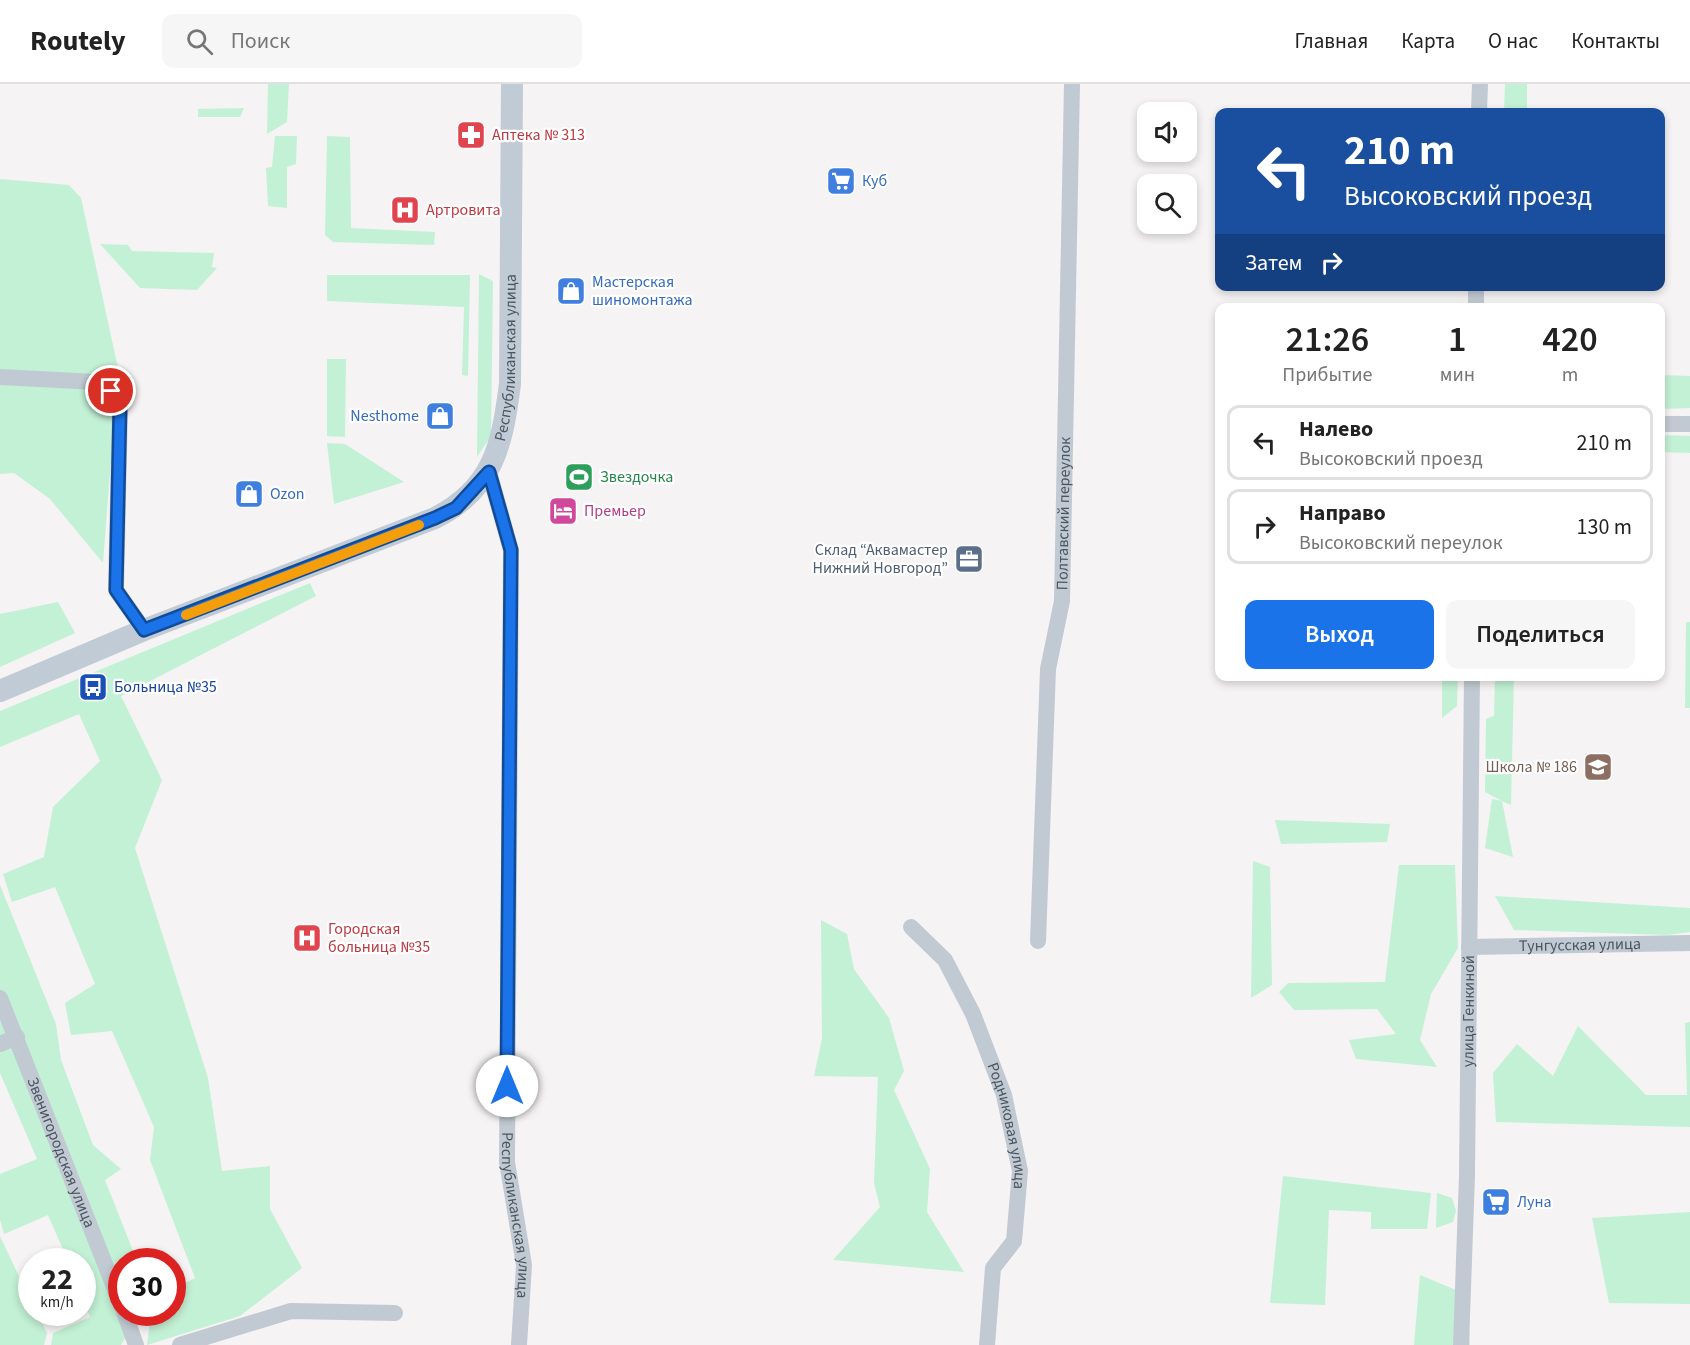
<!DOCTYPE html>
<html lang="ru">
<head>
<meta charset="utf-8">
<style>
  :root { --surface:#fff; --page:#f6f6f6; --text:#222; --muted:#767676; --line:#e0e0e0; --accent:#1a73e8 }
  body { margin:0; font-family:"Source Sans 3",sans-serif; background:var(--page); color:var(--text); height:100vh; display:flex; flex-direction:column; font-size:22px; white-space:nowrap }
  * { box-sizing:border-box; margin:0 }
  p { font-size:20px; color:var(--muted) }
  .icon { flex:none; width:33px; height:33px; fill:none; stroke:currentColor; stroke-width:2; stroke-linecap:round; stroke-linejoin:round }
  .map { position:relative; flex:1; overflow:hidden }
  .sheet { position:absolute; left:1215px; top:219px; width:450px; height:378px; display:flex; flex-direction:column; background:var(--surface); border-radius:12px; box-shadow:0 3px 9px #0003 }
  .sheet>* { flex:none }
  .hud { position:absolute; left:1215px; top:24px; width:450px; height:183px; border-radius:12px; box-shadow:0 3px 9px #0003; background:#1a4fa0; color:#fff; overflow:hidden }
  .tools { position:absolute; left:1137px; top:18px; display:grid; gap:12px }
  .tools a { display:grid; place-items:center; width:60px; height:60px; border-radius:12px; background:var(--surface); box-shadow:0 3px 9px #0003; font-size:30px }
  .speed { position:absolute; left:18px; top:1164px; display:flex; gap:12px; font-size:30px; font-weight:700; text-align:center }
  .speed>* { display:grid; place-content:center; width:78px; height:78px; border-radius:50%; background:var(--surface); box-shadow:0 3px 9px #0003; line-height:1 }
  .speed small { font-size:15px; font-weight:400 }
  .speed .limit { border:9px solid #d22; background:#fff; color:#111 }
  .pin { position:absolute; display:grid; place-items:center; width:51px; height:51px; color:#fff; margin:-26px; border:3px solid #fff; border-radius:50%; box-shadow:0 2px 6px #0007 }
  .me { position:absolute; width:66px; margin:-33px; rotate:0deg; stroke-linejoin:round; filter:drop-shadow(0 0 4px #0008) }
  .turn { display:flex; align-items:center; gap:21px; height:126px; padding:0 30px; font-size:27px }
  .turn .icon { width:78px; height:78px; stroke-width:2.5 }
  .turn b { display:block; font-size:42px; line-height:51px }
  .then { display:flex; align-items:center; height:57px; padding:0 30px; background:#0003; gap:12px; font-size:22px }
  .eta { display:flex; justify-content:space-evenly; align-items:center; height:102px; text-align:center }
  .eta b { font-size:36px; font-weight:600; line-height:42px }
  .cta { display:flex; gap:12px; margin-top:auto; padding:12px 30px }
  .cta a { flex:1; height:69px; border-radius:12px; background:var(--accent); color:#fff; font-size:24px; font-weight:600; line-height:69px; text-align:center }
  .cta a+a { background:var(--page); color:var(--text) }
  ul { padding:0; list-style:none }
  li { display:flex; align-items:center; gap:18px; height:75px; margin:0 12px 9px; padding:0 18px; border:3px solid var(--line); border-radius:12px }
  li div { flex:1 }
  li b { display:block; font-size:22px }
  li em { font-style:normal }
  header { display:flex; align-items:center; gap:36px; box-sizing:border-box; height:84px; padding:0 30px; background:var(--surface); border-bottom:2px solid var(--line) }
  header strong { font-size:28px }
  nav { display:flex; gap:33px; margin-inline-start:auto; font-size:21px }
  .search { width:420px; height:54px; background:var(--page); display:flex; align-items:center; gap:15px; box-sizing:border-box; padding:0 21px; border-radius:12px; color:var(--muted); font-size:22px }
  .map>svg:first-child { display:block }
  .green { fill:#c3f1d5 }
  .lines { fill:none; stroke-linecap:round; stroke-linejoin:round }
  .street { stroke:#c1cad2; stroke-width:16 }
  .secondary { stroke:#c1cbd6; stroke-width:22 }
  .route-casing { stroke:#114b97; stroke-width:15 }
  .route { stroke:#1a73e8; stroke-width:10 }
  .slow { stroke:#f59e0b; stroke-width:10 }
  .labels { text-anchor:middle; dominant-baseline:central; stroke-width:4.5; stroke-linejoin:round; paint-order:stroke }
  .health-label { font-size:16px; fill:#be3a42; stroke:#fff; text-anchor:start }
  .shop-label { font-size:16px; fill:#366cbe; stroke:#fff; text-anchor:start }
  .street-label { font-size:16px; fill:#4a5661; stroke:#fff }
  .leisure-label { font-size:16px; fill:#27864d; stroke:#fff; text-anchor:start }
  .hotel-label { font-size:16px; fill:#b23c85; stroke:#fff; text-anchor:start }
  .service-label { font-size:16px; fill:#4e5e75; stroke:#fff; text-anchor:end }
  .transit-label { font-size:16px; fill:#164399; stroke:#fff; text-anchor:start }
  .education-label { font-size:16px; fill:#785e54; stroke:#fff; text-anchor:end }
</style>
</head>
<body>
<header>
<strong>Routely</strong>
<div class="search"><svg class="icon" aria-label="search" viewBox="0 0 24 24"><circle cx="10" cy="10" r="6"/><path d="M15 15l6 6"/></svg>Поиск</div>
<nav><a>Главная</a><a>Карта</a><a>О нас</a><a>Контакты</a></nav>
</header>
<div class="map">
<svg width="1690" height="1261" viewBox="0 0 1690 1261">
  <rect width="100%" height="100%" fill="#f5f3f3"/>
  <path class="green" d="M268,0h21l-2,38 -20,12z
    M1505,0h22v28h-23z
    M244,24l-4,9h-42v-8z
    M275,52h22l-1,28 -9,3v41l-19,-2 -2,-38 6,-1z
    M327,52l23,1 1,91 84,4 -1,13 -101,-3 -8,-7z
    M0,95l69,6 12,13 37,170 -15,195 -53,-64 -36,-26 -14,1z
    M100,160l28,1 4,6 82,2 -2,14 5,1 -20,22 -57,-2z
    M479,190l14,7 -2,155 -14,21z
    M327,191h143l-2,101 -6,-1 2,-68 -137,-6z
    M327,275h19l-1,78 -18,-1z
    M1661,291l29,1v32l-29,1z
    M1661,351l29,1v17l-29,-1z
    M327,359l18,1 59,38 -70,22z
    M310,499l6,13 -195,100 41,84 -27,68 73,230 14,93 48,-5v43l32,59 -62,48 -93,29 4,-32 21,-1 1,-23 22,-11 -45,-118 4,-33 -42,-96 -41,4 -6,-32 30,-19 -40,-97 -43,15 -9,-28 41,-17 9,-50 47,-46 -21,-47 -79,33v-36z
    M58,518l17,31 -75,34v-53z
    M1686,538h4v86h-5z
    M1442,593h16l-1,29 -15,12z
    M1495,593h19l-3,128 -9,-4 11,56 -28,-9 7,-49 10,2 -17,-9 1,-73 8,-3z
    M1275,736l115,4 -3,18 -106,2z
    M1253,777l17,6 2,118 -21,13z
    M1399,781h56l3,83 -27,46 -11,46 17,27 -81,-8 -7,-19 47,-6 -19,-25 -83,1 -15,-18 9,-9 97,-1z
    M0,801l56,139 5,36 32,85 28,24 -16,11 32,81 -15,1v50l18,1 -19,32h-70l2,-12 37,-16 -7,-19 -1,-36 -14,-1 -20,-46 -44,19 -4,-14v-46l37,-15 -37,-86z
    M1495,812l195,12v24l-23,3 -153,-5z
    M821,836l26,14 7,35 35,49 15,53 -10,19 36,79 -3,43 37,60 -131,-12 47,-53 -6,-24 4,-106 -64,-1 8,-37z
    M1690,938v105l-194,-5 -3,-49 24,-29 36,32 25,-50 68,69h41l-2,-72z
    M1283,1092l148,17 -4,36h-56v-17l-42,-2 -4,95 -55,-2z
    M1437,1109l15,5 4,13 -3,11 -17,6z
    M1690,1128v92l-81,-1 -17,-85z
    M0,1152l31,66 1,10 5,1 10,20 -3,12h-44z
    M1420,1191l48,20 2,50h-56z"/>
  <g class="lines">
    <g class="street">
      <path d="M1479,28l1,-28"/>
      <path d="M1476,224v-22"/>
      <path d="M0,293l96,5 15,9 9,15 -4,184 28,40"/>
      <path d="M1660,340h30"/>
      <path id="s1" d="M489,388l22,78 -4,612 17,103 -5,80"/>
      <path id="s2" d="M911,843l34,33 28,54 31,81 16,76 -6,70 -21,27 -6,77"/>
      <path id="s3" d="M1038,857l10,-272 14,-68 10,-517"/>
      <path id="s4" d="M1469,863l221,-4"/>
      <path id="s5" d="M0,914l122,309"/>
      <path d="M0,960l17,-7"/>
      <path d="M124,1228l12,33"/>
      <path d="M180,1261l111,-34 104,2"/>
      <path id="s6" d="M1461,1261l6,-170 5,-499"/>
    </g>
    <path class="secondary" id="s7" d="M0,607l144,-61 291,-112c59,-30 67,-73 75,-134l2,-300"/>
  </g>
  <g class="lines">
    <g class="route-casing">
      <path id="route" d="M111,307l9,15 -4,184 28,40 291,-112 21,-10 33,-36 22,78 -4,536"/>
    </g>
    <use href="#route" class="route"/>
    <path class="slow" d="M186,531l233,-90"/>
  </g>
  <defs>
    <g id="pharmacy-square" transform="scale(1.5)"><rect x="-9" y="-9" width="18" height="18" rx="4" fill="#e0444e" stroke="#fff"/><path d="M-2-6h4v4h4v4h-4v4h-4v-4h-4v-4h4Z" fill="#fff"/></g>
    <g id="supermarket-square" transform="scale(1.5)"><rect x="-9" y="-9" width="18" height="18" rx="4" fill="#3f7fe0" stroke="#fff"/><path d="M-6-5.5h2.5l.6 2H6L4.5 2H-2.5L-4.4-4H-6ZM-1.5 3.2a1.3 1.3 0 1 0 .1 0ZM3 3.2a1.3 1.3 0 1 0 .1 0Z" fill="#fff"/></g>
    <g id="hospital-square" transform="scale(1.5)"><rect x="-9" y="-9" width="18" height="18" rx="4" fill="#e0444e" stroke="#fff"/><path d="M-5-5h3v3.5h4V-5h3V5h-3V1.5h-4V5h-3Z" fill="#fff"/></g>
    <g id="shop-square" transform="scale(1.5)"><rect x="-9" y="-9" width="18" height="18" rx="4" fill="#3f7fe0" stroke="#fff"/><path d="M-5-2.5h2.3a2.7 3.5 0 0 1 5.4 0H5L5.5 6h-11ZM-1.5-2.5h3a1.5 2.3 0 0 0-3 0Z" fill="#fff"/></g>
    <g id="stadium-square" transform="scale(1.5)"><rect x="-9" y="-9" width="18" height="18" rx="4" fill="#2e9e5b" stroke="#fff"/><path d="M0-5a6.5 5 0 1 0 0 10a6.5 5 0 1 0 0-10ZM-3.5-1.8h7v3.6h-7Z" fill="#fff"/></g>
    <g id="hotel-square" transform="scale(1.5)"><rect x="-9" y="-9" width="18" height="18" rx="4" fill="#d1479c" stroke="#fff"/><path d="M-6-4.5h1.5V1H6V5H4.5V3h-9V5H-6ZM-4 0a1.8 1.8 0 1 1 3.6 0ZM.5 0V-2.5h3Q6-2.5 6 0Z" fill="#fff"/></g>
    <g id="office-square" transform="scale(1.5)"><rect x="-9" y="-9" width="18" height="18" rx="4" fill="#5c6f8a" stroke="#fff"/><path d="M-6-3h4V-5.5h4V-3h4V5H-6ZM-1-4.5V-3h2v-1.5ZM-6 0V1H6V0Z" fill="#fff"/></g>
    <g id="bus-square" transform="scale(1.5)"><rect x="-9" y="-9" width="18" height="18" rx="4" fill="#1a4fb4" stroke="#fff"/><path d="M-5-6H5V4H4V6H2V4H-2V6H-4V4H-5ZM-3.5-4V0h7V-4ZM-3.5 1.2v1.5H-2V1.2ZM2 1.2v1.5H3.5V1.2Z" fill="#fff"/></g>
    <g id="school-square" transform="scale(1.5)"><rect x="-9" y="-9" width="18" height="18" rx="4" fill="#8d6e63" stroke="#fff"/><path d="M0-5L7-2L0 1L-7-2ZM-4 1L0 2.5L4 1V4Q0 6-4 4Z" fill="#fff"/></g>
  </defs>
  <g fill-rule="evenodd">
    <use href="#pharmacy-square" x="471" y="51"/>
    <use href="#supermarket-square" x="841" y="97"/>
    <use href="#hospital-square" x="405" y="126"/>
    <use href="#shop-square" x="571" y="207"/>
    <use href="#shop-square" x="440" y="332"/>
    <use href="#stadium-square" x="579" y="393"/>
    <use href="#shop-square" x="249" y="410"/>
    <use href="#hotel-square" x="563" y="427"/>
    <use href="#office-square" x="969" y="475"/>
    <use href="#bus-square" x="93" y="603"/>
    <use href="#school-square" x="1598" y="683"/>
    <use href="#hospital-square" x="307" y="854"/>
    <use href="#supermarket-square" x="1496" y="1118"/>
  </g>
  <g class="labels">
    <g class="health-label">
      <text x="492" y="51">Аптека № 313</text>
      <text x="426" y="126">Артровита</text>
      <text x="328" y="845">Городская<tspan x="328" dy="18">больница №35</tspan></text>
    </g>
    <g class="shop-label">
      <text x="862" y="97">Куб</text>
      <text x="592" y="198">Мастерская<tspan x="592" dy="18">шиномонтажа</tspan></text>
      <text x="419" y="332" text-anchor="end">Nesthome</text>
      <text x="270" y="410">Ozon</text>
      <text x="1517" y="1118">Луна</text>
    </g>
    <g class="street-label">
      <text stroke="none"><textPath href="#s7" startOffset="656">Республиканская улица</textPath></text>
      <text stroke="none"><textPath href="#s3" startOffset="429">Полтавский переулок</textPath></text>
      <text stroke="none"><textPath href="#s4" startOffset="111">Тунгусская улица</textPath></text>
      <text stroke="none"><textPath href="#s6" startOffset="334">улица Генкиной</textPath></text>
      <text stroke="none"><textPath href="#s2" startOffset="226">Родниковая улица</textPath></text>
      <text stroke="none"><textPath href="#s5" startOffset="166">Звенигородская улица</textPath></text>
      <text stroke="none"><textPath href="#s1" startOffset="747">Республиканская улица</textPath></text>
    </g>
    <g class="leisure-label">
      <text x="600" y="393">Звездочка</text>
    </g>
    <g class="hotel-label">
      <text x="584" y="427">Премьер</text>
    </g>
    <g class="service-label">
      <text x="948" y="466">Склад “Аквамастер<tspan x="948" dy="18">Нижний Новгород”</tspan></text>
    </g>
    <g class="transit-label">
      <text x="114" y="603">Больница №35</text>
    </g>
    <g class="education-label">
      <text x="1577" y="683">Школа № 186</text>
    </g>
  </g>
</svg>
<div class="tools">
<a><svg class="icon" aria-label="sound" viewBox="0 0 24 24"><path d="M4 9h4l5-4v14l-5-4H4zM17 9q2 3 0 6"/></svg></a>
<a><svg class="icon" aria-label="search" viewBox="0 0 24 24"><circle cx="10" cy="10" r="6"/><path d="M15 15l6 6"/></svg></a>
</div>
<div class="speed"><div>22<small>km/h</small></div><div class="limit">30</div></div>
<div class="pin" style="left:111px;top:307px;background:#d93025"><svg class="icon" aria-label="arrive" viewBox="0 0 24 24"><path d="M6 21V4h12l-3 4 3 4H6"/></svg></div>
<svg class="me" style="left:507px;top:1002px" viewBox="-20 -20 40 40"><circle r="19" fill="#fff"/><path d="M0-13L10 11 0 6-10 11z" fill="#1a73e8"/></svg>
<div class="hud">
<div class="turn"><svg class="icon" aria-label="left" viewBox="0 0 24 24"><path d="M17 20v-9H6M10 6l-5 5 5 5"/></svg><div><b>210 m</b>Высоковский проезд</div></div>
<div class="then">Затем<svg class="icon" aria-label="right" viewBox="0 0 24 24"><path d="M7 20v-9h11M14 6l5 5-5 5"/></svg></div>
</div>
<section class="sheet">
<div class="eta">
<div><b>21:26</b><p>Прибытие</p></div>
<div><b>1</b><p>мин</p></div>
<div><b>420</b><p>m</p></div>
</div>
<ul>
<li><svg class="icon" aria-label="left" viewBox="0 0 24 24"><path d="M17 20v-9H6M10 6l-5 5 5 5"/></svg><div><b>Налево</b><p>Высоковский проезд</p></div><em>210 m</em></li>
<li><svg class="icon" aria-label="right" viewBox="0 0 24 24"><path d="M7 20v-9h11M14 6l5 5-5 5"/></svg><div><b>Направо</b><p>Высоковский переулок</p></div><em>130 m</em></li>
</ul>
<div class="cta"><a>Выход</a><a>Поделиться</a></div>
</section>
</div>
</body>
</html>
